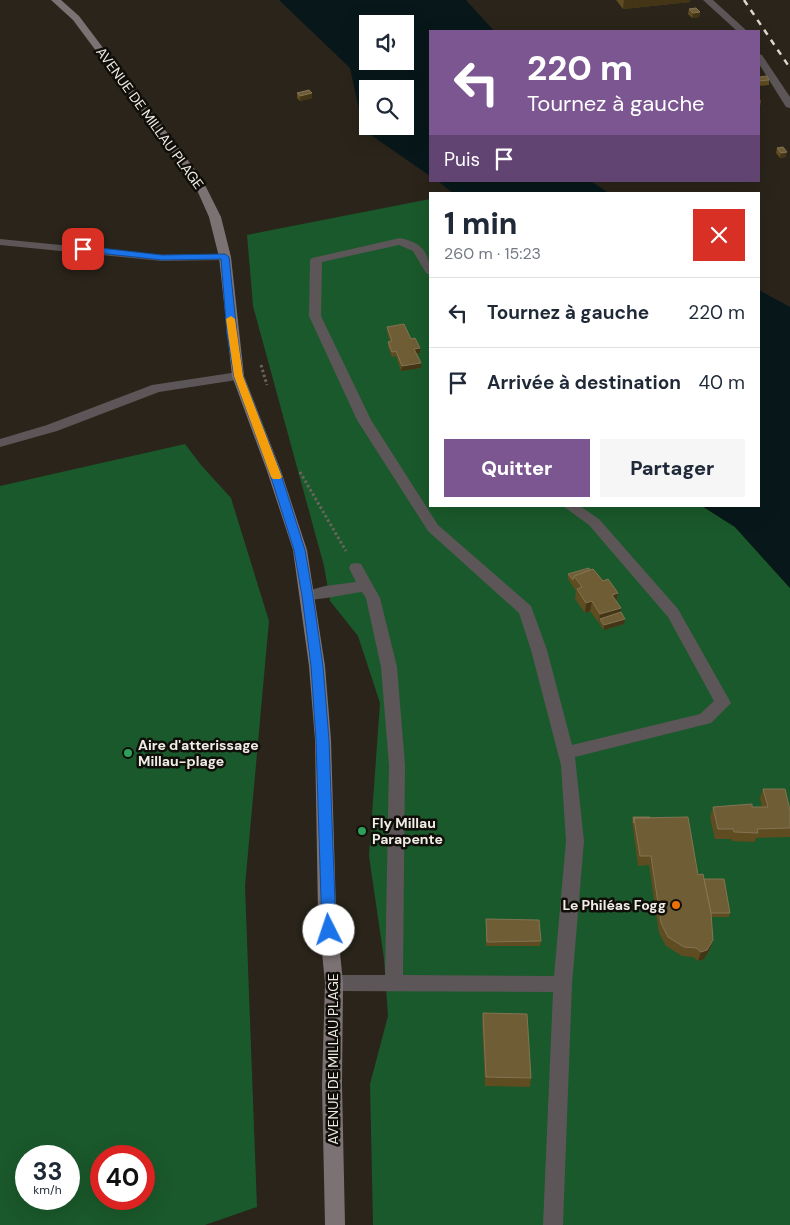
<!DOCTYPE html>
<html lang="fr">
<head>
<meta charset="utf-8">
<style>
  :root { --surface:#fff; --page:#f6f6f7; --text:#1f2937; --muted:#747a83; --line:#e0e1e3; --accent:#7b5690 }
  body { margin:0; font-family:"DM Sans",sans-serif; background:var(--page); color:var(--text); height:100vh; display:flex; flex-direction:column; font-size:19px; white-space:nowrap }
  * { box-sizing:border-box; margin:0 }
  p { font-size:16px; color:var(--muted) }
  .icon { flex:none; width:28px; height:28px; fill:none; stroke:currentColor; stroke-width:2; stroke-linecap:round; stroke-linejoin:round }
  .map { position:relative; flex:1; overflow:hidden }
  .details { position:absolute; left:429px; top:192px; width:331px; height:315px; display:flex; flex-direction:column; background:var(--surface); border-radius:0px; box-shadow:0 5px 20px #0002 }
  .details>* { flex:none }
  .top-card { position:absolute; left:429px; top:30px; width:331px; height:152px; border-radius:0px; box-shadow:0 5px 20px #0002; background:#7b5690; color:#fff; overflow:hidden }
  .controls { position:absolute; left:359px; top:15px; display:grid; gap:10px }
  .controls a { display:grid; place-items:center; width:55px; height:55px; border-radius:0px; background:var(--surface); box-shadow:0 5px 20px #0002; font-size:25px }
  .speed { position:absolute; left:15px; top:1145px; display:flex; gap:10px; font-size:25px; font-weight:700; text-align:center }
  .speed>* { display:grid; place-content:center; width:65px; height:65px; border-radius:50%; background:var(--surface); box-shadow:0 5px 20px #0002; line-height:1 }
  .speed small { font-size:12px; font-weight:400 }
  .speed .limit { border:8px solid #d22; background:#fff; color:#111 }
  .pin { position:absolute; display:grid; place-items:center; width:42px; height:42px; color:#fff; margin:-21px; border-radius:10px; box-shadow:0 2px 8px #0006 }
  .me { position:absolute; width:55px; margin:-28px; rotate:356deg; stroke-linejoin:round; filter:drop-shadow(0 0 4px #0008) }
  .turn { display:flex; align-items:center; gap:18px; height:105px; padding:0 15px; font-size:22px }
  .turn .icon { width:65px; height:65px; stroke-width:2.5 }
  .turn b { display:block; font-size:35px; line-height:42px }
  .then { display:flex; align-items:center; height:48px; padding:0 15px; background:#0003; gap:10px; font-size:19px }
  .round { display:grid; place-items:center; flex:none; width:52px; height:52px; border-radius:0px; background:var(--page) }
  .overview { display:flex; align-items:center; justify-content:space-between; height:85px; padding:0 15px }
  h1 { font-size:30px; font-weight:800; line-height:38px }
  .cta { display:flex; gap:10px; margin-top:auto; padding:10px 15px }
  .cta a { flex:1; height:58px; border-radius:0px; background:var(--accent); color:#fff; font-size:20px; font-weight:800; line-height:58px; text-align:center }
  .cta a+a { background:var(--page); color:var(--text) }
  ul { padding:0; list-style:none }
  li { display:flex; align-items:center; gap:15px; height:70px; padding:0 15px; border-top:1px solid var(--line) }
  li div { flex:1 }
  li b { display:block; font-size:19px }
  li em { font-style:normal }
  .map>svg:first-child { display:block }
  .green { fill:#1a592b; fill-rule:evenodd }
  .water { fill:#08181a; fill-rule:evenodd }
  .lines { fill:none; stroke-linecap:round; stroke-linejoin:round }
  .path { stroke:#6a655c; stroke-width:3; stroke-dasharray:2.5 2.5; stroke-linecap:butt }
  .lane { fill:#5d5658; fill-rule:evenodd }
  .street { fill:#5d5658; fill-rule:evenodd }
  .secondary { fill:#7c7274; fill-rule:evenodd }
  .rail { stroke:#dcd9d1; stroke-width:2.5; stroke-dasharray:6 6; stroke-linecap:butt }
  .wall { fill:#5f4c21 }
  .shaded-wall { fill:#433515 }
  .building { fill:#6f5d36; stroke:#837452 }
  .route { fill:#1a73e8; stroke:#114b97 }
  .slow { fill:#f59e0b }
  .leisure-dot { fill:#2e9e5b; stroke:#100e09; stroke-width:2 }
  .food-dot { fill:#e8710a; stroke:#100e09; stroke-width:2 }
  .labels { text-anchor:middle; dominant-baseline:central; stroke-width:5; stroke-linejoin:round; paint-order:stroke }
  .street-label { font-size:14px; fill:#f0ede6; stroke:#100e09 }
  .poi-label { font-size:14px; font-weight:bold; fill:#f0ede6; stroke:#100e09; text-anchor:start }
</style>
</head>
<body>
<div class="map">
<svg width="790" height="1225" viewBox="0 0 790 1225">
  <rect width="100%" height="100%" fill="#2a241a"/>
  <path class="green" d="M430,199v307h272l33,21 55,61v637h-417l-3,-141 18,-68 -4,-57 -15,-103 11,-153 -22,-67 -28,-35 -6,-35 -71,-260 -6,-71z
    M185,444l16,21 30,33 38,123 -24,265 12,321 -52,18h-205v-739zM26,1156h43v43h-43zM101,1156h43v43h-43z"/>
  <path class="water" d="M279,0h187l28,31h-64v145l-59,-41 -12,-26 -9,-41zM368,24h37v37h-37zM368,89h37v37h-37z
    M438,181h153l19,13h-156z
    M759,290l31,17v281l-55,-61 -33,-21h57z"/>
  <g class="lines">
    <path class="path" d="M261,365l6,20
      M300,472l46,79"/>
    <path class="lane" d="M400,238c22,5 30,14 30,37l-4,-2 -13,-22 -14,-6 -77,17 -1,54 50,104 67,105 93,81 16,44 25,95 128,-31 14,-13 -46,-84 -79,-92 -26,-19h17l19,13 79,90 53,94 -20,20 -136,34 9,84 -12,143 -9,241h-20l10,-233 -219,-1 -7,-2 -2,-6 2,-6 7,-2h51l4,-210 -8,-98 -15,-69 -4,-6c-10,1 -53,10 -59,8l-2,-4 2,-4 22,-6 31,-4 -7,-14 2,-4 5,-1 5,1 19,34 17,69 8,98 -2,210 151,1 12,-135 -5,-76 -30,-115 -12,-37 -91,-82 -71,-111 -48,-104 1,-56 2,-2z"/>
    <path class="street" d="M703,0h10l34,31h-10z
      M759,54l3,1 28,42v11l-4,-1 -27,-43z
      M0,239l162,16 63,-1 6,3 -6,3 -63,1 -162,-16z
      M238,372l6,4 -1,3 -84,13 -102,39 -57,16v-8l47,-14 105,-40z"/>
    <path class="secondary" d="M51,0h10l18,16 123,163 19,38 10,40 13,119 37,95 26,79 18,116 6,74 5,172 7,71 -1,102 3,140h-20l-3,-140 3,-102 -7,-71 -3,-172 -6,-74 -16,-116 -26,-79 -35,-95 -13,-119 -10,-40 -16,-36 -120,-161z"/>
    <path class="rail" d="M744,0l46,68"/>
  </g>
  <path class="wall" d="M616,0h74v2l-67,7z
    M689,9l11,3 -1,5 -7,1 -4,-4z
    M759,77l10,3v5l-10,1z
    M297,93l15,5 -12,3 -3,-3z
    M759,97l2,4 -1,5h-1z
    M777,148l9,9 -6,1 -4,-5z
    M387,327l24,12 9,14 -4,1 5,9v5l-20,3 -5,-15 -4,1 -4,-10v-5h2l-3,-10z
    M591,570l27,23 -2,8 8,23 -20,6 -14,-19 -5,2 -10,-14 1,-8 -8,-12v-5z
    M763,789l27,21v27l-34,1 -1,4 -23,-1 -1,-2h-16l-5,-22 3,-10h49l-2,-9z
    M633,817l17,1 48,57 6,4 26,34 -1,4h-18l2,23 -3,9 -6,10 -6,2 -5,-4 -11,-1 -16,-10 -7,-13 -10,-68 -11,1 -5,-38 -1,-6z
    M486,919l55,22 -1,5h-54z
    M483,1013l48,65 -1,9 -45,-1 -3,-64z"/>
  <path class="shaded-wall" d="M624,0h66v2l-67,7z
    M700,12l-1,5 -7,1 1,-5z
    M312,93v5l-12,3v-5z
    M787,152l-1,5 -6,1 1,-5z
    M420,348v5l-6,1v-5z
    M421,363v5l-20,3 1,-5z
    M618,593l-2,10 -4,-8z
    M592,601l-2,10 -5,2 1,-10z
    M621,608l-1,9 -20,2 -1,5 1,-10z
    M625,619l-1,5 -20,6v-5z
    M713,940l-3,9 -6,10 -6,2 3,-9z"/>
  <path class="building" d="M696,8l4,4 -7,1 -4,-4z
    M767,76l2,4 -10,1v-4z
    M309,90l3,3 -12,3 -3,-3z
    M783,147l4,5 -6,1 -4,-5z
    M404,324l7,15 4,-1 5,10 -6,1 7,14 -19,3 -6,-15 -4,1 -4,-10 4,-1 -5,-14z
    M589,568l1,2 -16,6 -1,4 -5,-6z
    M593,569l10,12 5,-2 10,14 -6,2 9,13 -21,6 -8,-13 -6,2 -9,-14 5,-2 -8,-11z
    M621,612l4,7 -21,6 -4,-6z
    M763,789h22l5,21v18l-33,1 1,4 -24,-1 -1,-3h-15l-5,-22 39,-3v3h16z
    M633,817h17v1h-16v5z
    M688,817l10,58 5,-1 8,39 2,27 -6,10 -6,2 -5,-4 -12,-1 -16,-10 -7,-14 -10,-67h-11l-6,-38z
    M704,879h20l6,34h-19z
    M486,919l53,1 2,21 -54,1z
    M483,1013l44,1 4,64 -45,-1z"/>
  <path class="route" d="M83,246l79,9 63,-1 4,3 8,77 6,42 37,95 25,79 8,46 10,70 6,74 7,190 -2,4 -5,2 -5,-2 -2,-4 -6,-190 -5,-74 -9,-70 -8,-46 -25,-79 -35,-95 -7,-42 -6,-75 -59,1 -82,-9v-4z"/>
  <path class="slow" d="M231,316l4,3 8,57 39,101 -2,2h-7l-2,-2 -37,-101 -8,-57z"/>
  <g class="leisure-dot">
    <circle cx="128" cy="753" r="5"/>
    <circle cx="362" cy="831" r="5"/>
  </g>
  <circle class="food-dot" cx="676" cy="905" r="5"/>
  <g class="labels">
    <g class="street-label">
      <text transform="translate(150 118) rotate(54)">AVENUE DE MILLAU PLAGE</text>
      <text transform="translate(333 1059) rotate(-90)">AVENUE DE MILLAU PLAGE</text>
    </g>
    <g class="poi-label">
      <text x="138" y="745">Aire d'atterissage<tspan x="138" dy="16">Millau-plage</tspan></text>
      <text x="372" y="823">Fly Millau<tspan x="372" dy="16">Parapente</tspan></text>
      <text x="666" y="905" text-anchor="end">Le Philéas Fogg</text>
    </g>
  </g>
</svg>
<div class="controls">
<a><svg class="icon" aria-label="sound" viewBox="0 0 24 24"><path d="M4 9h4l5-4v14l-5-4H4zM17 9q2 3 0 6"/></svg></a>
<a><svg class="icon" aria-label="search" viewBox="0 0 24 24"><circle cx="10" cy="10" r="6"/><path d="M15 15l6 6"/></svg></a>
</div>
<div class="speed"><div>33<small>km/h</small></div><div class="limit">40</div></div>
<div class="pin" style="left:83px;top:249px;background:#d93025"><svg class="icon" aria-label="arrive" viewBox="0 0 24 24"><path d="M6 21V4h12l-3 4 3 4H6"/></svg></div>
<svg class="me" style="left:329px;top:930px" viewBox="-20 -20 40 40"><circle r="19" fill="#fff"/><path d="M0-13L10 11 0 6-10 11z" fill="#1a73e8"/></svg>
<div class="top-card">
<div class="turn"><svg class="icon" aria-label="left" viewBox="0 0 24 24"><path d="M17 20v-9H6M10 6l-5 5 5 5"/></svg><div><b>220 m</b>Tournez à gauche</div></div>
<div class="then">Puis<svg class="icon" aria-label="arrive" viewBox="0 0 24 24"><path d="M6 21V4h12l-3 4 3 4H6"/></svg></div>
</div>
<section class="details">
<div class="overview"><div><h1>1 min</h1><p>260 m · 15:23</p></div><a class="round" style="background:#d93025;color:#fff"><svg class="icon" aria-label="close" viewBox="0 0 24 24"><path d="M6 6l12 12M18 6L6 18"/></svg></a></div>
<ul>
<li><svg class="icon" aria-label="left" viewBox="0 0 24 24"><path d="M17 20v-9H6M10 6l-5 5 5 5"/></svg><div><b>Tournez à gauche</b></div><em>220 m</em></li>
<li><svg class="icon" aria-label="arrive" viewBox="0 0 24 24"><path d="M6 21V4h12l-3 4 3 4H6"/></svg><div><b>Arrivée à destination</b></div><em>40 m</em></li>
</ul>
<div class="cta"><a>Quitter</a><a>Partager</a></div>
</section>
</div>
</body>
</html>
